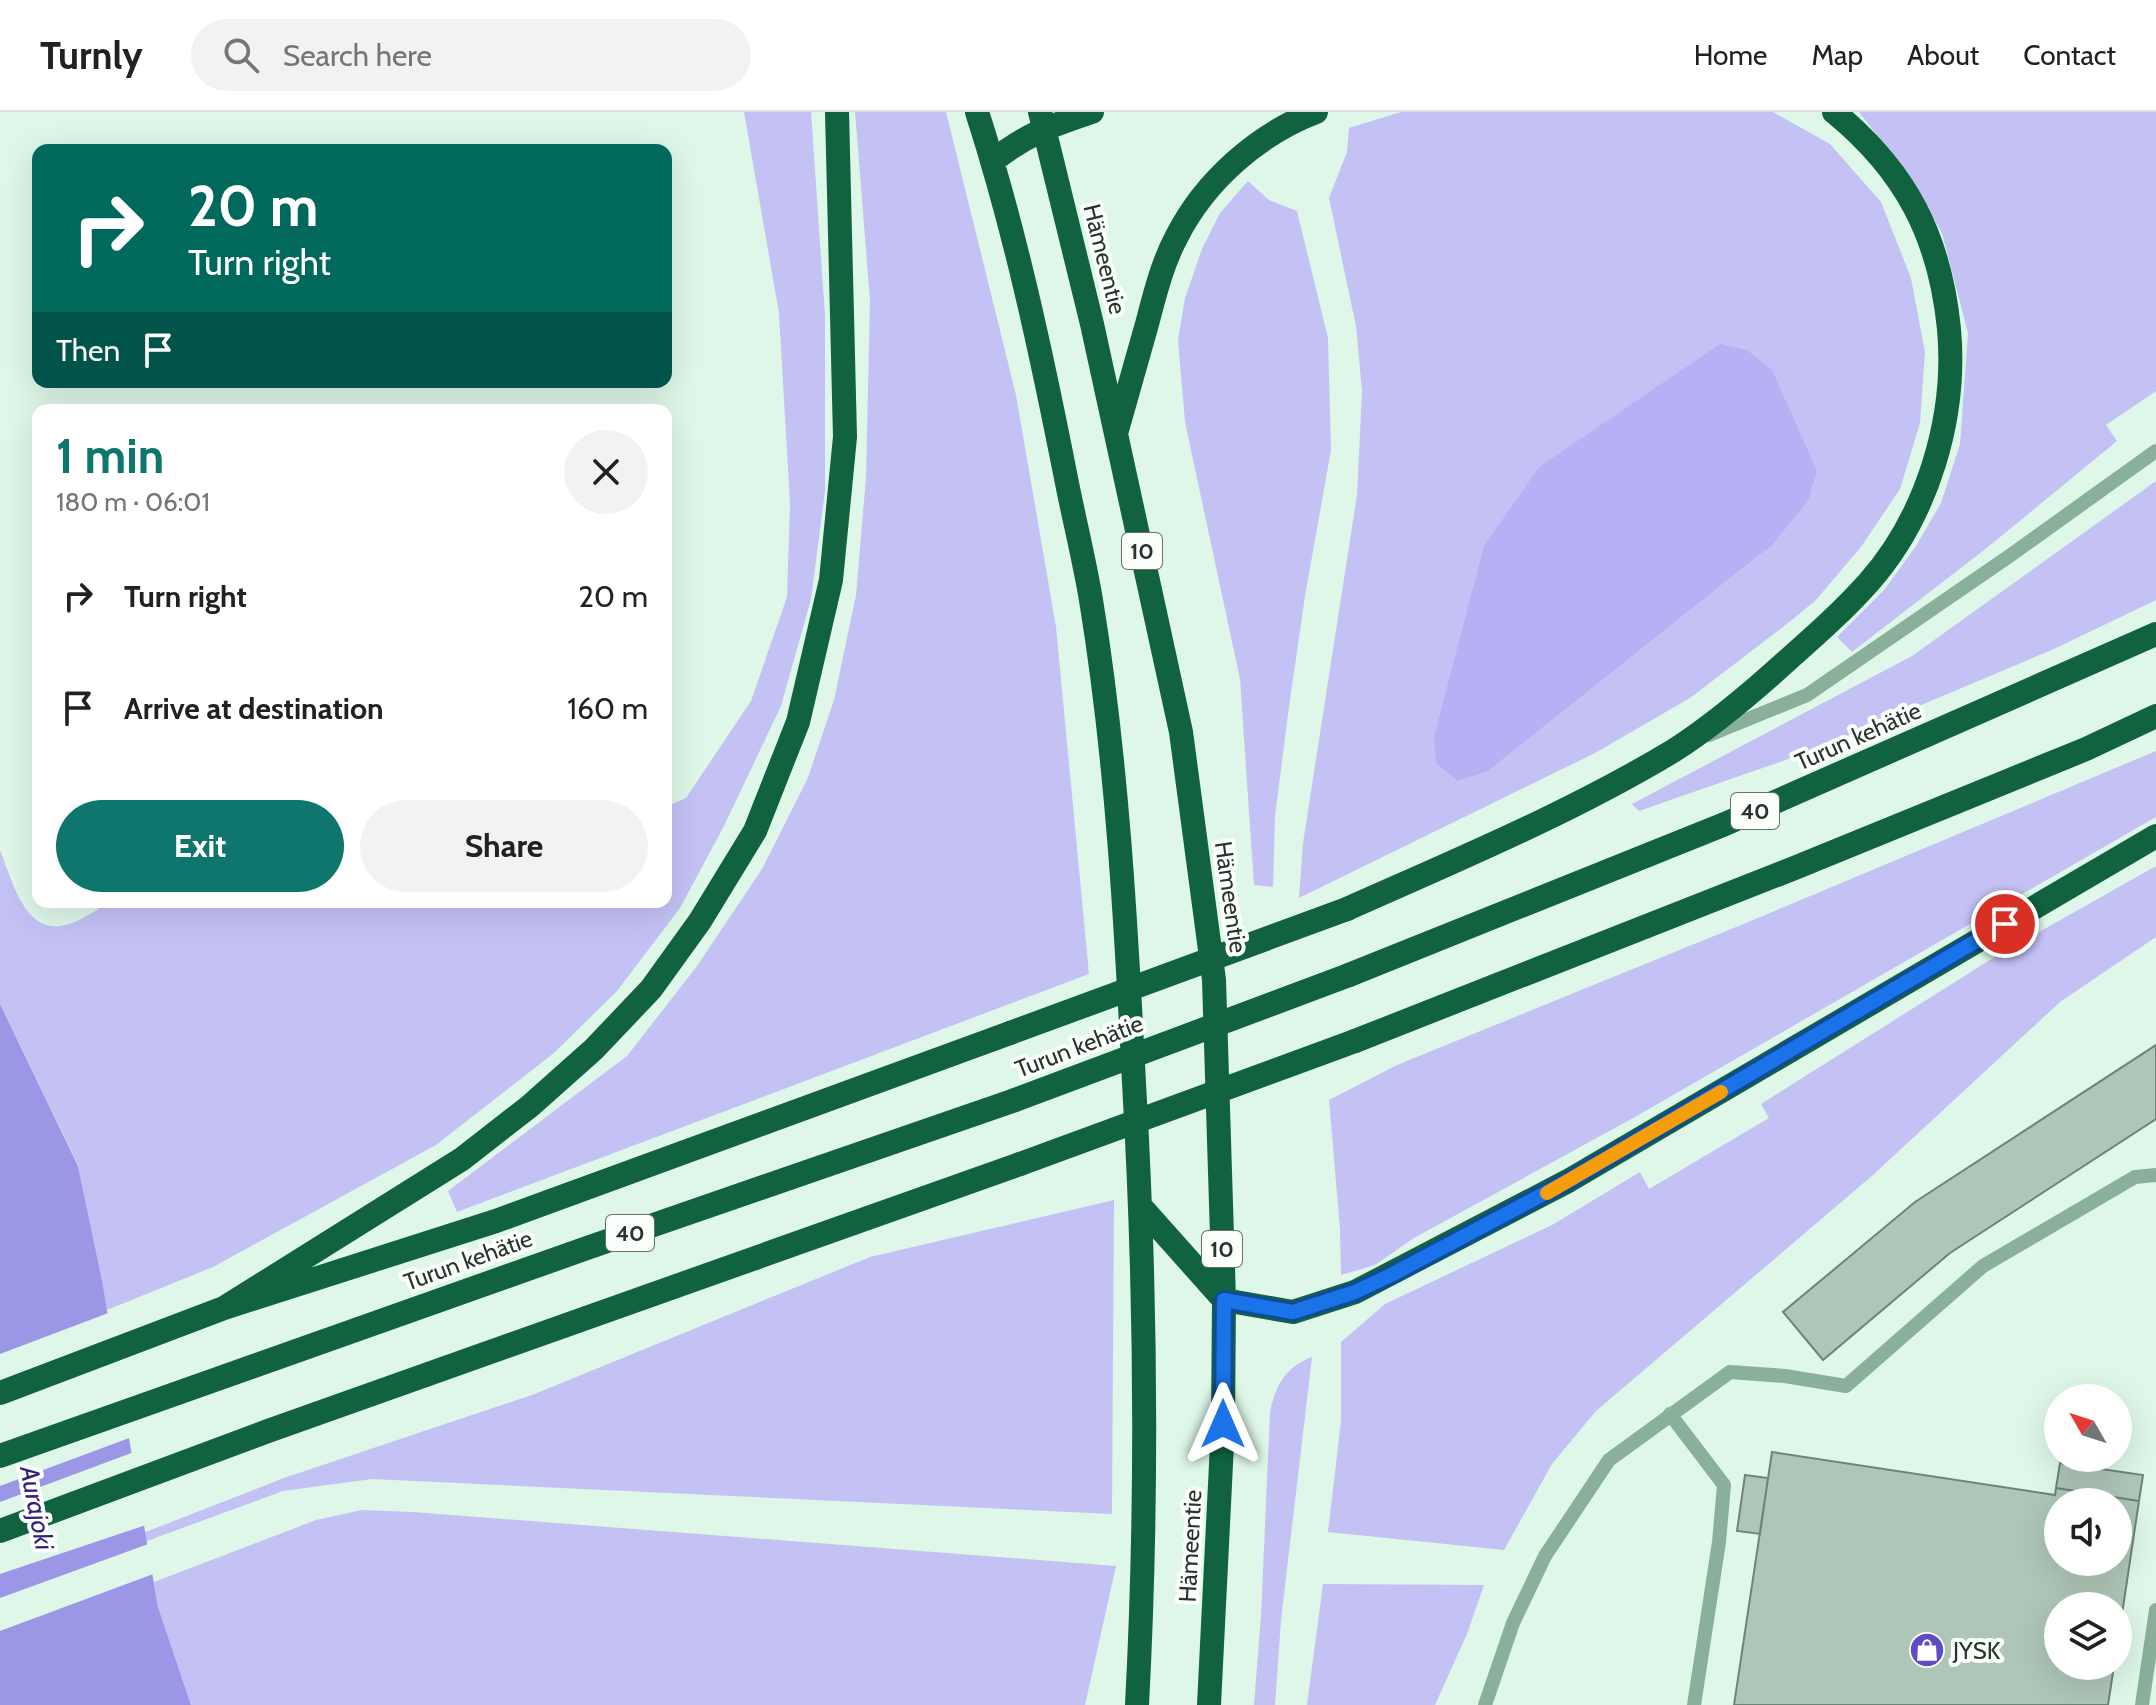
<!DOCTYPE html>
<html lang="en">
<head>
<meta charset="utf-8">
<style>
  :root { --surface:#fff; --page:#f2f2f2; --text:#202124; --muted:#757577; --line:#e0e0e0; --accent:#0f766e }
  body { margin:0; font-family:Cabin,sans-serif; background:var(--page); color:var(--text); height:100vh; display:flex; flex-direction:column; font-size:30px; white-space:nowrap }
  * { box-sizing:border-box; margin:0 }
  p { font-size:26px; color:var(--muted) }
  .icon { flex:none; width:44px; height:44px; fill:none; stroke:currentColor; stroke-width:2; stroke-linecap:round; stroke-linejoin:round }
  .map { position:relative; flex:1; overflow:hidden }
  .sheet { position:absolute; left:32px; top:292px; width:640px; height:504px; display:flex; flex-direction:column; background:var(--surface); border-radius:16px; box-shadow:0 8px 32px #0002 }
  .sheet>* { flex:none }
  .top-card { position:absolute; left:32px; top:32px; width:640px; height:244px; border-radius:16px; box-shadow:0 8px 32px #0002; background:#00695c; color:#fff; overflow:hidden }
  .needle { width:52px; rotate:309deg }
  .tools { position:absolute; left:2044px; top:1272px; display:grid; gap:16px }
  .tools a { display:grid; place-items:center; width:88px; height:88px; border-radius:50%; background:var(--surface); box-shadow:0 8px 32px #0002; font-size:40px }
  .pin { position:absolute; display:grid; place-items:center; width:68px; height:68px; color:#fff; margin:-34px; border:4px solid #fff; border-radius:50%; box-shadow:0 2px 8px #0007 }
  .me { position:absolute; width:88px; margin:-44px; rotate:0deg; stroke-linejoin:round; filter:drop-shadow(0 0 6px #0008) }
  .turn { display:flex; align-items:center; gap:28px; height:168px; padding:0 24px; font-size:36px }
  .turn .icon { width:104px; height:104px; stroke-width:2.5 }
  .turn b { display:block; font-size:56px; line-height:68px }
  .then { display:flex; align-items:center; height:76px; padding:0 24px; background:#0003; gap:16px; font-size:30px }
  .round { display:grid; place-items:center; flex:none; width:84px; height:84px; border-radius:42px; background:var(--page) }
  .head { display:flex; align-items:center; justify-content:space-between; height:136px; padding:0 24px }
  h1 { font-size:48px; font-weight:800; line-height:60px; color:var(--accent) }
  .button { display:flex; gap:16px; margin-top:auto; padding:16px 24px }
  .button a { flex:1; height:92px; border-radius:48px; background:var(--accent); color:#fff; font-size:32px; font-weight:800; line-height:92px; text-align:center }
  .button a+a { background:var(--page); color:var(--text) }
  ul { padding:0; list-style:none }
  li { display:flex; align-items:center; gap:24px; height:112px; padding:0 24px }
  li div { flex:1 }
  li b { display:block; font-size:30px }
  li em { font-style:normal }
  header { display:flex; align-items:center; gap:48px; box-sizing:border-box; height:112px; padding:0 40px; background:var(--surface); border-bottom:2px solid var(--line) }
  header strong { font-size:38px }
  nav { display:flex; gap:44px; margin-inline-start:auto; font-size:28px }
  .search { width:560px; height:72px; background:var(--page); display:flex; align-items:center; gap:20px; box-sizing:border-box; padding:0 28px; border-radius:44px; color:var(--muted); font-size:30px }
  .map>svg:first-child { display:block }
  .green { fill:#c4c2f5; fill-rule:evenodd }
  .forest { fill:#b5b1f4 }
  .water { fill:#9c96e7 }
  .pier { fill:#def7e8 }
  .building { fill:#aec6b7; stroke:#6e8477; stroke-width:2; fill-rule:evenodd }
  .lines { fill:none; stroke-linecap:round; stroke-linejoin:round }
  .lane { stroke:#8ab09a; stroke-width:14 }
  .highway { stroke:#11623f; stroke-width:24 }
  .highway-bridge { stroke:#11623f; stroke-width:24 }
  .route-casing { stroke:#114b97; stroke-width:20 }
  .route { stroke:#1a73e8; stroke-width:14 }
  .slow { stroke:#f59e0b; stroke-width:14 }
  .labels { text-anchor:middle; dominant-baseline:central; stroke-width:8; stroke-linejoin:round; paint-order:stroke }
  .shield { fill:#fafffc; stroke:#68706c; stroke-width:2 }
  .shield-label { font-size:22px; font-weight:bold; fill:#2a332e }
  .street-label { font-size:24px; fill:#2a332e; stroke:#fafffc }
  .poi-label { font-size:24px; fill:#2a332e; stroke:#fafffc; text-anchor:start }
  .water-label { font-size:26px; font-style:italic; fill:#341c7a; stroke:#fafffc }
</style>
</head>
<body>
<header>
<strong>Turnly</strong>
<div class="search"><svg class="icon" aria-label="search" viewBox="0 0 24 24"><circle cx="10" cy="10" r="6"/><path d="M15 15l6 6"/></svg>Search here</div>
<nav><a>Home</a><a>Map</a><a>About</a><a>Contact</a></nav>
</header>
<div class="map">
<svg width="2156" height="1593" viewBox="0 0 2156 1593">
  <rect width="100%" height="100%" fill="#def7e8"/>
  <path class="green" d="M744,0h67l14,203v176l-14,108 -30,107 -57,120 -44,82 -63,83 -63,62 -118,92 -223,122 -106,43 -29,-145 -78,-161v-154c15,38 28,97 81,69 9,-5 19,-10 27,-17h558v-95l20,-9 65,-97 36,-104 3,-93 -11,-191z
    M855,0h91l70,283 40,232 33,347 -632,238 -9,-21 179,-135 70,-90 65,-97 45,-89 27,-80 22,-105 10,-117 4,-178z
    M1401,0h372l57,32 51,58 30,76 14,74 -5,71 -20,66 -39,58 -46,54 -32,26 -93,71 -95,55 -296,145 4,-55 54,-348 5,-104 -6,-65 -27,-128 18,-46 2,-24zM1772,433l-285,227 -29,9z
    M1859,0h297v279l-50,34 11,16 -129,106 -136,105 -15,-15 47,-47 32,-44 25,-43 19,-59 8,-111 -26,-100 -30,-52z
    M1248,69l21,19 28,11 31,127 3,112 -26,146 -17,118 -13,102 -2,71 -19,-2 -14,-206 -55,-257 -7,-82 7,-42 17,-49 18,-36z
    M2156,369v119l-102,49 -237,100 -178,62 -7,-7 280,-148z
    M2156,639v66l-521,300 -221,121 -39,27 -34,10 -1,-46 -11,-129 68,-35 344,-140z
    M2156,754v71l-96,65 -187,173 -277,236 -44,53 -48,86 -176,-18 13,-111v-79l44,-38 167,-79 88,-53 9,17 120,-71 -8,-14 232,-146z
    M1114,1088l-2,314 -740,-35 -89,12 -136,50 -4,-8 141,-55 248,-83 338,-138z
    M1312,1245l-31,263 -6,85h-21l7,-89 9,-204c6,-27 15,-45 42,-55z
    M362,1398l51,2 703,54 -31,139h-894l-33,-98 -4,-25 162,-62z
    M1323,1472l161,1 -17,49 -32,71h-128z"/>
  <path class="forest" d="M1720,232l27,6 25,20 45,101 -9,30 -36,44 -285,227 -29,9 -22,-18 -2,-26 50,-191 55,-79z"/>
  <path class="water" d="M0,892l78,162 24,115 56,326 33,98h-191z"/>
  <path class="pier" d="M111,1200l21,125 -132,49v-132z
    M134,1340l12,73 -146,49v-72z
    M151,1431l5,30 -156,58v-33z"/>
  <path class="building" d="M2156,933v74l-206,134 -127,107 -40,-48 132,-110z
    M1772,1340l283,43 1,-7 83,13 -21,140v-35h-60v60h56l-6,39h-374zM2058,1390h60v60h-60z
    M2060,1351l83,12 -4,26 -83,-13z
    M1745,1363l23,3 -8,56 -23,-3z"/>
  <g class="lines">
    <path class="lane" d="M1709,623l98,-40 201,-138 148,-106
      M1670,1302l54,71 -5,57 -25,163
      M1485,1593l28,-82 32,-67 64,-96 121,-88 55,4 61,10 137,-120 152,-89 21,-2
      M2142,1593l14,-95"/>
    <path class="highway" d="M977,0c38,118 64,240 88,361 8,42 19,85 26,127 26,159 35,322 43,483 12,207 14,414 3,622
      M1040,0l52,212 89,408 33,248 10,320 -1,124 -14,281
      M993,49c35,-28 58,-35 99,-49
      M1117,318c10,-35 20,-71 30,-106 8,-30 15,-60 30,-88 28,-55 81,-102 139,-124
      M1347,797c110,-49 223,-96 326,-158 38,-24 84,-63 118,-94 27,-24 54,-48 78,-75 59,-67 88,-165 80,-253 -9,-92 -43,-158 -115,-217
      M1349,863l376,-151 431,-190
      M1355,929l437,-172 294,-120 70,-33
      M1142,1096l82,92 69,12 62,-20 213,-111 588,-345
      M224,1196l238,-149 68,-53 64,-57 57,-60 49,-68 55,-90 43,-109 33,-142 14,-143 -8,-325
      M0,1281l224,-85 272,-87 514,-188
      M0,1344l587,-208 428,-148
      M0,1419l268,-100 752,-267"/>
    <path class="highway-bridge" d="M1010,921l337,-124
      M1015,988l334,-125
      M1020,1052l335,-123"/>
  </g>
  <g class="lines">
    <g class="route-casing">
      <path id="route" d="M1223,1312l1,-124 69,12 62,-20 36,-17 177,-94 437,-257"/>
    </g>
    <use href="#route" class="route"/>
    <path class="slow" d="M1547,1081l174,-101"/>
  </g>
  <defs>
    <g id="shop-disc" transform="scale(1.8)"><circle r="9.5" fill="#614bc3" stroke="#fafffc"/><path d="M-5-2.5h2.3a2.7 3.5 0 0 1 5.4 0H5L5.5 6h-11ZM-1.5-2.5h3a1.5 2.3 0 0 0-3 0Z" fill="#fff"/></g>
  </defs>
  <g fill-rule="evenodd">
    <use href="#shop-disc" x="1927" y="1538"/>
  </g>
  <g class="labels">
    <g class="shield">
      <rect x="1122" y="421" width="40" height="36" rx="6"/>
      <rect x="1731" y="681" width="48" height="36" rx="6"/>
      <rect x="606" y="1103" width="48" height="36" rx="6"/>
      <rect x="1202" y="1119" width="40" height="36" rx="6"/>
    </g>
    <g class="shield-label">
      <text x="1142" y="439">10</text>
      <text x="1755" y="699">40</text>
      <text x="630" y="1121">40</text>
      <text x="1222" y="1137">10</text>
    </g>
    <g class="street-label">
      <text transform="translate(1105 147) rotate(76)">Hämeentie</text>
      <text transform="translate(1858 624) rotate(-24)">Turun kehätie</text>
      <text transform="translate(1231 785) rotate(82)">Hämeentie</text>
      <text transform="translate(1079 934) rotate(-21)">Turun kehätie</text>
      <text transform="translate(468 1148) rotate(-20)">Turun kehätie</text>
      <text transform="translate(1190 1434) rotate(-87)">Hämeentie</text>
    </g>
    <g class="poi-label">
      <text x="1953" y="1538">JYSK</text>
    </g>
    <g class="water-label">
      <text transform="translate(37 1396) rotate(79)">Aurajoki</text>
    </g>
  </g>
</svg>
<div class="tools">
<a><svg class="needle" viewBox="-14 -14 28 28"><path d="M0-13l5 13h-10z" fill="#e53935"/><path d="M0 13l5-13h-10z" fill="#757577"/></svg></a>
<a><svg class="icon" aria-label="sound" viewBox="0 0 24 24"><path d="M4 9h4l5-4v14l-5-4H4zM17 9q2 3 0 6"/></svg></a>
<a><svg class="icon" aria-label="layers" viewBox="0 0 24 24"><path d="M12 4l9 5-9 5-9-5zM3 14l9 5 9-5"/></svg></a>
</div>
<div class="pin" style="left:2005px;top:812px;background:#d93025"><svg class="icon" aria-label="arrive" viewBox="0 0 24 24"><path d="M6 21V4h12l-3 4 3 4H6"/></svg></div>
<svg class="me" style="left:1223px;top:1312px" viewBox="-20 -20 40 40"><path d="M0-17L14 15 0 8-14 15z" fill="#1a73e8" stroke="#fff" stroke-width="4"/></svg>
<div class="top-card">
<div class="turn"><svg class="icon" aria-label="right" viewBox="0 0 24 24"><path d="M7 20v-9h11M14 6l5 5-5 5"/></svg><div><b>20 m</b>Turn right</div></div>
<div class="then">Then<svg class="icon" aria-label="arrive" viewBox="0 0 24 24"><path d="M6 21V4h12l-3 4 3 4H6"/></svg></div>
</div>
<section class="sheet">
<div class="head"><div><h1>1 min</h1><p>180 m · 06:01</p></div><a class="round"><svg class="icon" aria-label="close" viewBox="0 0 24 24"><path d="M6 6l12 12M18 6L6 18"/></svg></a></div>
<ul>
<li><svg class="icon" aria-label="right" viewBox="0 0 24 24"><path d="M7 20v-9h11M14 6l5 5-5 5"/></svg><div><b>Turn right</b></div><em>20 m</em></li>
<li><svg class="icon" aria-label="arrive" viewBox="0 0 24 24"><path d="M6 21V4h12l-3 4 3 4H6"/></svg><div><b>Arrive at destination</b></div><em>160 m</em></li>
</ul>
<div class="button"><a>Exit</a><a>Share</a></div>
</section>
</div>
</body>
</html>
